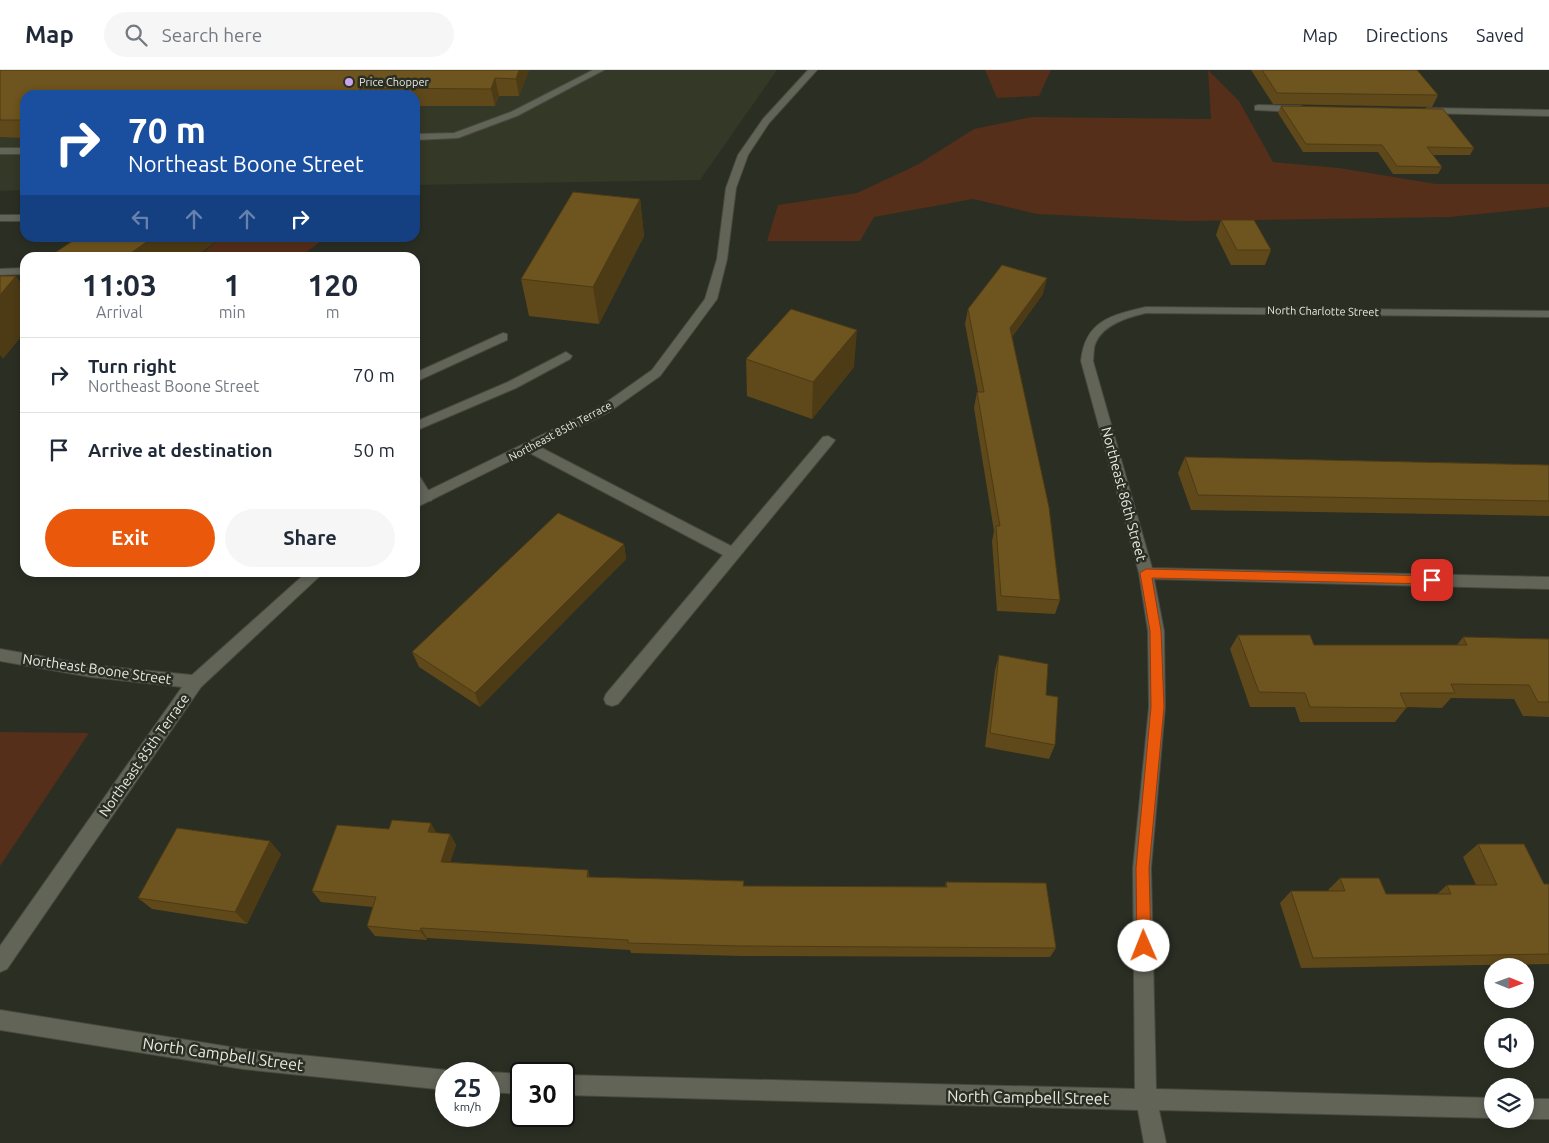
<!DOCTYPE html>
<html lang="en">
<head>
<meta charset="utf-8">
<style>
  :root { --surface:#fff; --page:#f6f6f7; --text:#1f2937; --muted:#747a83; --line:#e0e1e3; --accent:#ea580c }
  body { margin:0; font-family:Ubuntu,sans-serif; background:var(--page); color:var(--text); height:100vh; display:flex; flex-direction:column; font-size:19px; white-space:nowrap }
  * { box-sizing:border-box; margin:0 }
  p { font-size:16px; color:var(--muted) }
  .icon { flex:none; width:28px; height:28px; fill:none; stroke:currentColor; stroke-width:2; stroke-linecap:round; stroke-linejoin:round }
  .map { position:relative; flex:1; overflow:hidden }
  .sheet { position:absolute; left:20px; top:182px; width:400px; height:325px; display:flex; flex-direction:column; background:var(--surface); border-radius:15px; box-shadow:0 2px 8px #0003 }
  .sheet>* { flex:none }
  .banner { position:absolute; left:20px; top:20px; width:400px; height:152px; border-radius:15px; box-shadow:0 2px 8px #0003; background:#1a4fa0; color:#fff; overflow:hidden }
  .needle { width:32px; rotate:91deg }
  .buttons { position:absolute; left:1484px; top:888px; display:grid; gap:10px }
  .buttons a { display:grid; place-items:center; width:50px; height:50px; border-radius:50%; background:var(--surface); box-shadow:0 2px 8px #0003; font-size:25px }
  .speed { position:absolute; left:435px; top:992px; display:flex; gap:10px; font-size:25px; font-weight:700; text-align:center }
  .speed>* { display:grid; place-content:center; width:65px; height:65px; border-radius:50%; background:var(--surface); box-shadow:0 2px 8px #0003; line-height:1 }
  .speed small { font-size:12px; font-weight:400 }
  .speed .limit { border:2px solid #111; border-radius:8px; background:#fff; color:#111 }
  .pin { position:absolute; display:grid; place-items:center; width:42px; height:42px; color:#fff; margin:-21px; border-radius:10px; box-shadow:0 2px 8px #0006 }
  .me { position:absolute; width:55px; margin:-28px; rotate:359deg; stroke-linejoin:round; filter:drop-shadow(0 0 4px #0008) }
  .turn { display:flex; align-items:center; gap:18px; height:105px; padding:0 25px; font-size:22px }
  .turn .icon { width:65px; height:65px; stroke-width:2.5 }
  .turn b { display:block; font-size:35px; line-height:42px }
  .lanes { display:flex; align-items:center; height:48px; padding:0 25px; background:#0003; justify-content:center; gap:25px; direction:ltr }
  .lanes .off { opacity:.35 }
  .eta { display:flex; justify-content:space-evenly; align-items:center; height:85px; text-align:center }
  .eta b { font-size:30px; font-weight:700; line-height:35px }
  .cta { display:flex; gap:10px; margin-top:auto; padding:10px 25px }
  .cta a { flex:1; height:58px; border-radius:30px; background:var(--accent); color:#fff; font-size:20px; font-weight:700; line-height:58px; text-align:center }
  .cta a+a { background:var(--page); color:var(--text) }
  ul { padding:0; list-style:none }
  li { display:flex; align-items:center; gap:15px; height:75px; padding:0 25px; border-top:1px solid var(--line) }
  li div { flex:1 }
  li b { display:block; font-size:19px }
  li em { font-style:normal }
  header { display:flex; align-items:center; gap:30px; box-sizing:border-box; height:70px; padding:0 25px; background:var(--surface); border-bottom:1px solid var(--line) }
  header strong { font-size:24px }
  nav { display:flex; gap:28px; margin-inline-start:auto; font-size:18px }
  .search { width:350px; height:45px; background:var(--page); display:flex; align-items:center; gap:12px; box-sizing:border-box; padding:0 18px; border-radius:28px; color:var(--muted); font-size:19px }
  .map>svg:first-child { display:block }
  .built { fill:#343827 }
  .green { fill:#552f1a }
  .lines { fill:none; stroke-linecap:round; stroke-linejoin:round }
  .lane-casing { stroke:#474940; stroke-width:2 }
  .street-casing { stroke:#474940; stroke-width:2 }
  .lane { fill:#626458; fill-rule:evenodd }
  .street { fill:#626458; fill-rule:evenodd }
  .wall { fill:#5f481a }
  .shaded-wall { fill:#4d3b15 }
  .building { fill:#6e541e; stroke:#4d3b15 }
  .route { fill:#ea580c; stroke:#983908 }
  .poi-dot { fill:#c8a6ef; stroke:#2b2e23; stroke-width:2 }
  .labels { text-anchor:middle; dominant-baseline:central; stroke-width:5; stroke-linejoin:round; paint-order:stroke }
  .far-poi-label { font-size:11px; fill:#e8eae3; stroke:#2b2e23; text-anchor:start }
  .far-street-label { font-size:11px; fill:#e8eae3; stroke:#2b2e23 }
  .street-label { font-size:14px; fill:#e8eae3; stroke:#2b2e23 }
  .near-street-label { font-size:16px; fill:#e8eae3; stroke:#2b2e23 }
</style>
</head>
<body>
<header>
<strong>Map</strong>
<div class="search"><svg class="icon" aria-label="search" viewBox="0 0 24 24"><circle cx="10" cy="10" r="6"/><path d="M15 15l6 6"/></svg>Search here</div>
<nav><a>Map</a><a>Directions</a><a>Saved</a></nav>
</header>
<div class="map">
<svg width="1549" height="1073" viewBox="0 0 1549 1073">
  <rect width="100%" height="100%" fill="#2b2e23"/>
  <path class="built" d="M0,0h777l-77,110 -285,5v-90h-390v95l-25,1z"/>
  <path class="green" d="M985,0h66l-12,26 -42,2z
    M1208,0l31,31 34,61 66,6 97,16h113v23l-99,10 -266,4 -147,-7 -64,-15 -99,18 -14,24h-93l11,-36 79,-12 60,-28 57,-36 58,-12 179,2z
    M221,168h104l-25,19h-102z
    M0,662l89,1 -89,133z"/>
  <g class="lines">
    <g class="lane-casing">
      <path id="lane" d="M593,0h11l-87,46 -59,22 -43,2v-6l39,-1 57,-21z
        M0,78h25v6h-25z
        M0,145h25v6h-25z
        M25,198v6l-25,1v-6z
        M503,263l4,1v6l-92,42v-9z
        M566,282l6,4 -2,3 -54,29 -101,43v-9l93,-40z
        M828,366l7,4 -2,3 -215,261 -6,2 -6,-2 -2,-5 2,-5 117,-139 -197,-104 -2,-3 2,-3h10l195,101 92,-109z
        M415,405l5,2 13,21 -2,3h-10l-6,-10z"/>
    </g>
    <g class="street-casing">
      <path id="street" d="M808,0h9l-48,53 -21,32 -12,33 -9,71 -10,40 -57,77 -51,36 -194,96v-11l186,-91 51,-36 53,-71 12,-40 9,-71 12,-33 25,-36z
        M1258,35l43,1 5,3 -5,3 -46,-2v-4z
        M1427,38l122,2v6l-125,-3 -2,-2z
        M1146,237l403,4v6l-403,-4c-17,4 -42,11 -50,29 -3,5 -2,13 -3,19l59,207 397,9v12l-395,-10 10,52 1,76 -14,161 5,221 336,9v20l-333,-8 7,33h-22l-6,-33 -574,-15v-20l571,14 -2,-221 16,-161 -1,-76 -9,-58 -58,-212c4,-40 30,-46 65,-54z
        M307,502h17l-123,115 -194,282 -7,3v-26l182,-259 -91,-10 -91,-16v-12l91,16 101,10z
        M0,940l243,39 203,21 8,4h-8v16l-203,-21 -243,-39z
        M489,1002l32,2v20l-32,-2v-18h-5z
        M1525,1029h24v20h-26z"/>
    </g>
    <use href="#lane" class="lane"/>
    <use href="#street" class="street"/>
  </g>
  <path class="wall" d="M0,0h529l-10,26h-20l-4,10h-80v-11h-390v43l-25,-1z
    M1251,0h166l21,25 -6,12 -159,-3z
    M1281,36l193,42 -4,7h-37l9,12 -4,7h-45l-15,-22h-75l-25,-39z
    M640,129l4,37 -45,88 -70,-8 -8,-37z
    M1221,150l50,30 -6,15h-34l-15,-30z
    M1043,224l-31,43 48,263 -5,14 -58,-3 -5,-70 2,-10 -20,-123 3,-16h1l-13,-68 3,-15z
    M746,289l108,8 -42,52 -65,-23z
    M1185,387l364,8v51l-358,-6 -13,-37z
    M624,474l2,15 -146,148 -61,-40 -7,-15z
    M1238,565l76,10h143l6,-8 86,2v78l-26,-1 -9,-17 -63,-1 -9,10 -35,-1 -12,15h-95l-5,-15h-45l-20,-58z
    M999,585l47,40 9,50 -6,14 -64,-12 10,-77z
    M437,763l13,1 6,11 -6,17 140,15 154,4v5l201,1 1,-5 110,66 -6,9 -309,-1 -110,-3 -1,-3 -203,-12v2l-52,-4 -8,-10 6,-19 -52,-5 -9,-11z
    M1478,774l66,40h5v80l-248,4 -21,-65 11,-12h38l-1,-1 12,-12 46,16h51l10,-9h29l-13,-28z
    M281,784l-34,70 -95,-15 -14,-11z"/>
  <path class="shaded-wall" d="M519,0h10l-10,26 -3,-17z
    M495,8l4,18 -4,10 -4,-17z
    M361,18l2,7h-6z
    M640,129l4,37 -45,88 -6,-37z
    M152,168h69l-27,20h-70z
    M16,206l9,13v43l-22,27 -3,-4v-60z
    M1047,208l-4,16 -36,50 3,-16z
    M857,260l-3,37 -42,52 1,-37z
    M624,474l2,15 -146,148 -5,-14z
    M431,753l6,11 -9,-2z
    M450,764l6,11 -9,27 -6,-10z
    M270,771l11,13 -34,70 -12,-12z
    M588,800l3,11 -4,-4z
    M421,858l6,10v2l-7,-9z"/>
  <path class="building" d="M0,0h519l-3,9 -21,-1 -4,11 -130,-1 -4,7 -226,-1 -1,1h-105v25h-25z
    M1262,0h155l21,25 -161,-2z
    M1281,36l162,3 31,39 -47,-1 15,20 -45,-1 -15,-21 -76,-1z
    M573,122l67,7 -47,88 -72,-8z
    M1221,150h33l17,30h-34z
    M77,168h75l-28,20h-77z
    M1002,195l45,13 -37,50 39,179 11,93 -59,-4 -5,-70h4l-23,-134h7l-16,-83z
    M0,206h16l-16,19z
    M791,239l66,21 -44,52 -67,-23z
    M1185,387l364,8v36l-351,-6z
    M558,443l66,31 -149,149 -63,-41z
    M1238,565h72l4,10h153l-4,-8 86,2v63h-11l-9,-17 -78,-1 4,9h-55l7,15 -97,-1 -5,-14 -46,-1z
    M999,585l49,9 -2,31 12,2 -3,48 -65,-12z
    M392,750l39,3 -3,9 22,2 -9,28 147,8 -1,7 157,4 -1,5 204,1 -1,-5 100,1 10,65 -316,-2 -112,-3v-3l-207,-12 -1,3 -53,-5 9,-29 -64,-6 25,-66 52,4z
    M177,758l93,13 -35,71 -97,-14z
    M1478,774h46l20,40h5v70l-236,4 -22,-67h54l-5,-13h39l7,16h65l-4,-9h50z"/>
  <path class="route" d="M1146,499l286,7 5,4 -5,4 -280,-6 9,53 3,76 -15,161 2,78 -2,5 -5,2 -5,-2 -2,-5 -1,-78 15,-161 -1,-76 -10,-58z"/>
  <circle class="poi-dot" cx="349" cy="12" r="5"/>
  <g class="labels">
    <g class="far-poi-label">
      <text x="359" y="12">Price Chopper</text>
    </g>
    <g class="far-street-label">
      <text transform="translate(1323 241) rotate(1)">North Charlotte Street</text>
      <text transform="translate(560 361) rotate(-28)">Northeast 85th Terrace</text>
    </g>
    <g class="street-label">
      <text transform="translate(1124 424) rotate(75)">Northeast 86th Street</text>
      <text transform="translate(97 599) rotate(8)">Northeast Boone Street</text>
      <text transform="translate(144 685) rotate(-55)">Northeast 85th Terrace</text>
    </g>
    <g class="near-street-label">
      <text transform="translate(223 984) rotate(8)">North Campbell Street</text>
      <text transform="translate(1028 1027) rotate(1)">North Campbell Street</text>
    </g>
  </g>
</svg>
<div class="buttons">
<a><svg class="needle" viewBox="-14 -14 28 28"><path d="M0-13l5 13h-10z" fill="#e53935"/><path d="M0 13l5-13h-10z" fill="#747a83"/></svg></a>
<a><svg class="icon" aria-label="sound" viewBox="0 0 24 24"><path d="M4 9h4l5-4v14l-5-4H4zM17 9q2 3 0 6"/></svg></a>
<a><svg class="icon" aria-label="layers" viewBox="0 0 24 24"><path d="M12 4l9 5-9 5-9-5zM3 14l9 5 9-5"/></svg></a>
</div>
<div class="speed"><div>25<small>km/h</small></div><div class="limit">30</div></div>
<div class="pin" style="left:1432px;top:510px;background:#d93025"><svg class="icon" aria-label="arrive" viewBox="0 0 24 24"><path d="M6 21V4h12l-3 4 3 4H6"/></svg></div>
<svg class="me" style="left:1144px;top:876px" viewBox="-20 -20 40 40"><circle r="19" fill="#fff"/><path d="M0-13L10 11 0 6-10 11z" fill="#ea580c"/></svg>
<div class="banner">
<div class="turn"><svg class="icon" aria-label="right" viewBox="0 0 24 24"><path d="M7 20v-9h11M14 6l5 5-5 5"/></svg><div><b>70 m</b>Northeast Boone Street</div></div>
<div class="lanes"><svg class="icon off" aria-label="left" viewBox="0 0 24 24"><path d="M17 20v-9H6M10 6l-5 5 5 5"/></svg><svg class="icon off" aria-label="ahead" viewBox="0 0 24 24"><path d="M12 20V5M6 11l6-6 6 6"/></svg><svg class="icon off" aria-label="ahead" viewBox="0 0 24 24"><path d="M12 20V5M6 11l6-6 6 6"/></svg><svg class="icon" aria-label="right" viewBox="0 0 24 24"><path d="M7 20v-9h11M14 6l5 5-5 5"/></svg></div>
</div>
<section class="sheet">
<div class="eta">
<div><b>11:03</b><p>Arrival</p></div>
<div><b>1</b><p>min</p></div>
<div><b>120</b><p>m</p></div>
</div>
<ul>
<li><svg class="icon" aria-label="right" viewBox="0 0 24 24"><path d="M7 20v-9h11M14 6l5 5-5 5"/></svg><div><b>Turn right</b><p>Northeast Boone Street</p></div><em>70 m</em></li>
<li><svg class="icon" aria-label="arrive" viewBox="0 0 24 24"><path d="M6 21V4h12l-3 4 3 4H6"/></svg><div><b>Arrive at destination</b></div><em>50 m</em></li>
</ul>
<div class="cta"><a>Exit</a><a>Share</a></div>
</section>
</div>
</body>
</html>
